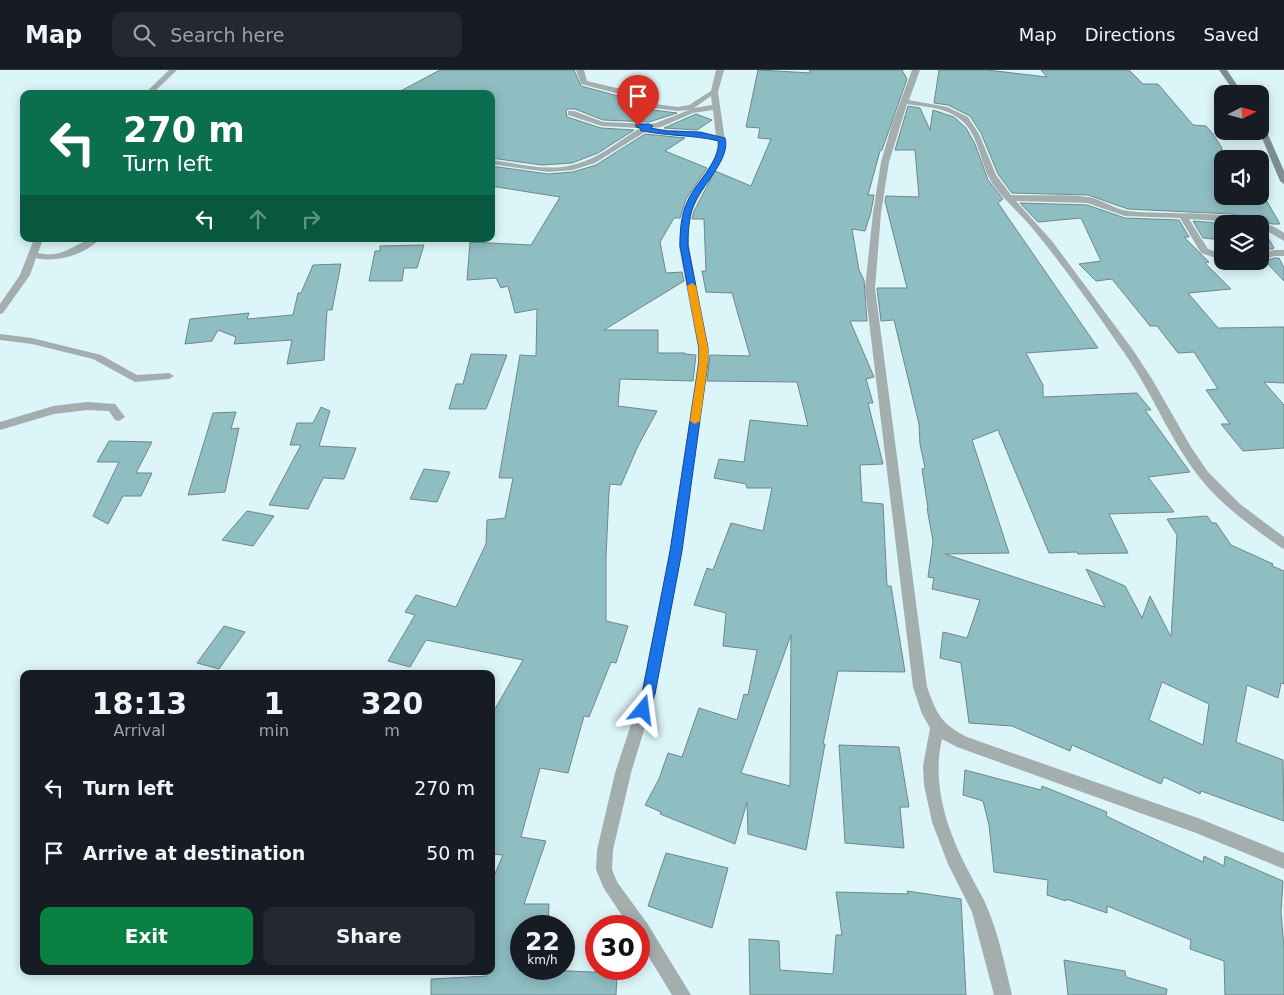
<!DOCTYPE html>
<html lang="en">
<head>
<meta charset="utf-8">
<style>
  :root { --surface:#171b24; --page:#242831; --text:#f1f3f6; --muted:#9ea1a6; --line:#363941; --accent:#0b8043 }
  body { margin:0; font-family:"DejaVu Sans",sans-serif; background:var(--page); color:var(--text); height:100vh; display:flex; flex-direction:column; font-size:19px; white-space:nowrap }
  * { box-sizing:border-box; margin:0 }
  p { font-size:16px; color:var(--muted) }
  .icon { flex:none; width:28px; height:28px; fill:none; stroke:currentColor; stroke-width:2; stroke-linecap:round; stroke-linejoin:round }
  .map { position:relative; flex:1; overflow:hidden }
  .details { position:absolute; left:20px; top:600px; width:475px; height:305px; display:flex; flex-direction:column; background:var(--surface); border-radius:10px; box-shadow:0 2px 12px #0003 }
  .details>* { flex:none }
  .guide { position:absolute; left:20px; top:20px; width:475px; height:152px; border-radius:10px; box-shadow:0 2px 12px #0003; background:#0b6e4f; color:#fff; overflow:hidden }
  .needle { width:32px; rotate:84deg }
  .controls { position:absolute; left:1214px; top:15px; display:grid; gap:10px }
  .controls a { display:grid; place-items:center; width:55px; height:55px; border-radius:10px; background:var(--surface); box-shadow:0 2px 12px #0003; font-size:25px }
  .speed { position:absolute; left:510px; top:845px; display:flex; gap:10px; font-size:25px; font-weight:700; text-align:center }
  .speed>* { display:grid; place-content:center; width:65px; height:65px; border-radius:50%; background:var(--surface); box-shadow:0 2px 12px #0003; line-height:1 }
  .speed small { font-size:12px; font-weight:400 }
  .speed .limit { border:8px solid #d22; background:#fff; color:#111 }
  .pin { position:absolute; display:grid; place-items:center; width:42px; height:42px; color:#fff; margin:-51px -21px; border-radius:50% 50% 50% 0; rotate:-45deg; box-shadow:0 0 5px #0007 }
  .pin .icon { rotate:45deg }
  .me { position:absolute; width:55px; margin:-28px; rotate:16deg; stroke-linejoin:round; filter:drop-shadow(0 0 4px #0008) }
  .turn { display:flex; align-items:center; gap:18px; height:105px; padding:0 20px; font-size:22px }
  .turn .icon { width:65px; height:65px; stroke-width:2.5 }
  .turn b { display:block; font-size:35px; line-height:42px }
  .lanes { display:flex; align-items:center; height:48px; padding:0 20px; background:#0003; justify-content:center; gap:25px; direction:ltr }
  .lanes .off { opacity:.35 }
  .eta { display:flex; justify-content:space-evenly; align-items:center; height:85px; text-align:center }
  .eta b { font-size:30px; font-weight:800; line-height:35px }
  .cta { display:flex; gap:10px; margin-top:auto; padding:10px 20px }
  .cta a { flex:1; height:58px; border-radius:10px; background:var(--accent); color:#fff; font-size:20px; font-weight:800; line-height:58px; text-align:center }
  .cta a+a { background:var(--page); color:var(--text) }
  ul { padding:0; list-style:none }
  li { display:flex; align-items:center; gap:15px; height:65px; padding:0 20px }
  li div { flex:1 }
  li b { display:block; font-size:19px }
  li em { font-style:normal }
  header { display:flex; align-items:center; gap:30px; box-sizing:border-box; height:70px; padding:0 25px; background:var(--surface); border-bottom:1px solid var(--line) }
  header strong { font-size:24px }
  nav { display:flex; gap:28px; margin-inline-start:auto; font-size:18px }
  .search { width:350px; height:45px; background:var(--page); display:flex; align-items:center; gap:12px; box-sizing:border-box; padding:0 18px; border-radius:10px; color:var(--muted); font-size:19px }
  .map>svg:first-child { display:block }
  .building { fill:#8ebdc2; stroke:#708789; fill-rule:evenodd }
  .lines { fill:none; stroke-linecap:round; stroke-linejoin:round }
  .minor { fill:#a4aeaf; fill-rule:evenodd }
  .secondary { fill:#7f8f90; fill-rule:evenodd }
  .route { fill:#1a73e8; stroke:#114b97 }
  .slow { fill:#f59e0b }
</style>
</head>
<body>
<header>
<strong>Map</strong>
<div class="search"><svg class="icon" aria-label="search" viewBox="0 0 24 24"><circle cx="10" cy="10" r="6"/><path d="M15 15l6 6"/></svg>Search here</div>
<nav><a>Map</a><a>Directions</a><a>Saved</a></nav>
</header>
<div class="map">
<svg width="1284" height="925" viewBox="0 0 1284 925">
  <rect width="100%" height="100%" fill="#dbf5f8"/>
  <path class="building" d="M440,0h134l7,16 37,10 27,13 32,4 -28,9 -46,-2 -28,-11h-7l-2,2 1,6 34,11 33,2 -36,23 -26,10 -30,2 -51,-7v-64h-96z
    M758,0l53,3 -2,-3h93l5,9 -25,71 -2,1 -12,44h6l-3,17 -6,19 -13,-2 7,41 5,10 3,41h-17l24,56 -8,2 7,24h-5l15,61 -23,1 2,37 21,2 4,82h4l14,86 -67,-1 -15,73h2l-19,106 -58,-16 -1,-32 -12,42 -75,-30 1,-2 -16,-7 14,-26 9,-26 14,4 17,-49 38,12 7,-26 4,1 9,-45 -34,-4 3,-33 -32,-8 13,-37 6,2 18,-47 32,8 9,-43h-25l-1,-4 -32,-6 5,-19 25,3 6,-42 58,6 -11,-44 -90,-1 3,-26 40,1 -18,-63 -26,-1 -4,-21h4l-2,-52h-12l2,-8 21,-40 36,15 20,-47 -13,-1 2,-10 -14,-1zM791,565l-1,151 -49,-13z
    M939,0h48l60,7 -6,-7h88l14,14h15l35,41 13,1 7,8 9,14v48l43,2 15,26h-8l-20,-6 -21,-4 -103,-5 -40,-14 -76,-2 -14,-19 -17,-41 -11,-17 -22,-11 -14,-2z
    M908,36l12,2 10,22 3,-20 21,7 12,11 9,16 13,36 15,19 -5,4 100,145 -72,5 17,32v12l94,-4 14,17h-6l45,62 -42,5 26,35 -65,2 19,39 -50,1 -1,-2 -28,1 -51,-123 -26,10 37,113 -64,1 160,53 -19,-38 39,17 17,32 8,-22 21,41 6,-102 -10,-16 40,-3 5,7h4l15,22 42,19 -1,2 12,5v113l-3,-1 -3,15 -31,-13 -11,57 47,18 1,61 -83,-30 -1,3 -36,-17 -3,7 -89,-39 -2,6 -58,-25 -43,-3 -8,-60 -21,-5 3,-26 24,6 13,-38 -48,-11 2,-11 -6,-1 5,-36 -6,-33h1l-6,-39 3,-1 -5,-24 -1,-20 -25,-104 -13,1 -4,-33h30l-22,-87 1,-5 33,1 -4,-47h-20zM1162,612l47,22 -6,41 -54,-25z
    M696,44l16,6 -15,10 -33,-2z
    M645,64l40,4 -20,13 42,17 -21,31 -6,19h-6l-14,24 6,31 16,-1 2,9 -80,49h54v23h27v1l11,1 -3,26 -73,-2 -2,27 39,5 -19,35 -17,39 -11,-1 -1,8 -3,65v64l22,5 -12,37 -5,-1 -22,55 -5,-1 -16,57 -28,-5 -19,69 25,4 -22,63h25l-1,22h-27v43l96,4 -1,22h-185v-16l56,-3v-5h4v-88l12,-28 -12,-1v-138l32,-56 -97,-20 -16,27 -22,-6 27,-46 -10,-3 11,-17 40,12 30,-63 1,-24 18,-2 8,-40h-14l21,-123 16,1 1,-47 -22,4 -7,-27 -7,2 -5,-10 -29,2 3,-38 61,3 29,-48 -69,-11v-20l57,8 25,-2 23,-7z
    M1020,133l67,2 38,13 54,2 10,17h-5l25,25 -4,1 26,26 -43,4 30,35 66,-1v56l-20,-1 20,23v43l-41,3 -22,-27h9l-24,-34 12,-1 -24,-37 -16,1 -21,-27h-7l-38,-47 -16,2 -17,-17 22,-3 -20,-43 -43,4z
    M1193,151l37,3h-8v16l-19,-2z
    M1260,159l5,3 9,16 -14,5z
    M424,175l-7,23h-13l-2,13h-33l6,-30h5v-5z
    M1274,188h5l5,10v13l-19,-20z
    M341,194l-9,46h-5l-3,50 -37,4 5,-24 -58,4 2,-7 -18,-7 -6,11 -27,3 5,-25 59,-6 -2,6 46,-4 5,-22h3l12,-28z
    M471,284l36,1 -21,54h-37l7,-25h7z
    M321,337l9,4 -11,35 37,2 -12,31 -21,-1 -15,31 -39,-4 32,-60h-11l7,-22h16z
    M236,342l-5,17 8,-1 -14,64 -37,3 25,-82z
    M109,371l43,1 -16,31h16l-11,23h-18l-15,28 -15,-8 26,-54h-22z
    M424,399l26,3 -13,30 -27,-3z
    M247,441l27,5 -21,30 -31,-6z
    M224,556l21,6 -26,37 -22,-6z
    M839,675l60,2 10,60h-9l4,41 -59,-5z
    M965,700l76,20 1,-4 65,26 -1,4 97,46 1,-6 20,10 1,-10 58,25 -2,31 3,36v47h-59l-1,-34 -34,-12 1,-9 -84,-34v7l-41,-14v2l-19,-6 1,-15 -54,-8 -5,-47 -6,-24 -20,-6z
    M666,783l62,15 -16,60 -64,-22z
    M907,821l54,8 5,96h-216l-1,-56 30,2 1,29 53,4 3,-39h6l-6,-43 72,2z
    M1064,890l61,11 1,6 41,12 -1,6h-98z"/>
  <g class="lines">
    <path class="minor" d="M169,0h8l-25,24h-8z
      M576,0h8l3,11 38,9 22,13 31,4 11,-2 22,-14 5,-21h8l-6,22 8,56 -34,62 -4,19 1,17 19,102v14l-26,189 -27,143 -24,79 -18,77 -1,19 5,13 30,41 44,72h-19l-33,-54v-15h-10l-26,-39 -7,-18 1,-19 18,-77 26,-79 29,-143 28,-189v-14l-19,-102c1,-16 2,-31 9,-46 8,-17 32,-40 29,-59l-17,-5h-23l-32,-4 -50,31 -22,7 -25,2 -57,-8v-4c26,3 56,12 81,5 25,-5 47,-24 68,-37l-38,-2 -34,-11v-4h6l29,11 46,2 7,-1 33,-13 -11,1 -33,-4 -26,-13 -38,-10zM711,26l1,9 -18,3zM713,40l3,26c-21,-6 -43,-5 -65,-8l10,-1 32,-14z
      M912,0h8l-11,30 38,7 21,10 11,17 17,41 15,20c25,1 52,-1 77,2 13,2 26,12 40,14 42,5 123,-4 156,22v8l-24,-14v-3l-71,-5 19,30 14,5v6l-21,-7 -21,-35 -55,-2 -38,-13 -71,-2 36,40 81,109 19,29 39,68 17,25 32,32 44,33v12l-4,-2c-29,-21 -58,-41 -80,-69 -30,-38 -47,-84 -75,-124 -29,-42 -59,-85 -92,-125 -12,-15 -27,-27 -38,-42 -16,-20 -14,-51 -34,-67 -15,-13 -36,-13 -54,-16l-18,58 -8,51 -6,75 52,399c10,27 13,36 40,50l231,81 86,35v16l-88,-36 -239,-86 -15,-8c-11,46 6,94 28,135 5,11 12,21 17,33 12,28 18,59 25,88h-18l-22,-83 -24,-48 -16,-42 -8,-37 -1,-19 7,-38 -8,-14 -9,-27 -48,-399 8,-75 8,-51 11,-38z
      M34,169h9l-5,14c29,7 38,-15 62,-14 -16,16 -43,24 -64,19l-6,17 -27,38 -3,1v-10l20,-29z
      M1273,180h11v6h-10l-14,5v-6z
      M0,264l32,4 69,17 36,20 32,-2 5,3 -5,3 -34,3 -42,-23 -61,-15 -32,-4z
      M87,332l28,2 10,13 -6,4 -4,-1 -6,-9 -22,-1 -33,4 -54,16v-8l53,-16z"/>
    <path class="secondary" d="M1219,0h8l16,24h-7z
      M1260,53l4,2 20,46v13l-4,-3 -21,-50z"/>
  </g>
  <path class="route" d="M636,54h13l4,2 -3,2 17,3 33,1 25,6c6,19 -21,46 -29,62 -7,14 -8,30 -8,46l20,102v14l-26,189 -27,143 -7,20 -5,2 -4,-2 -2,-4 5,-16 28,-143 29,-189v-14l-19,-102c0,-16 1,-32 8,-46 9,-19 31,-37 31,-59 -25,-6 -51,-5 -76,-10h-2l-1,-3 -4,-1z"/>
  <path class="slow" d="M692,213l4,3 12,62v14l-8,59 -5,3 -5,-3 9,-59v-14l-12,-62z"/>
</svg>
<div class="controls">
<a><svg class="needle" viewBox="-14 -14 28 28"><path d="M0-13l5 13h-10z" fill="#e53935"/><path d="M0 13l5-13h-10z" fill="#9ea1a6"/></svg></a>
<a><svg class="icon" aria-label="sound" viewBox="0 0 24 24"><path d="M4 9h4l5-4v14l-5-4H4zM17 9q2 3 0 6"/></svg></a>
<a><svg class="icon" aria-label="layers" viewBox="0 0 24 24"><path d="M12 4l9 5-9 5-9-5zM3 14l9 5 9-5"/></svg></a>
</div>
<div class="speed"><div>22<small>km/h</small></div><div class="limit">30</div></div>
<div class="pin" style="left:638px;top:56px;background:#d93025"><svg class="icon" aria-label="arrive" viewBox="0 0 24 24"><path d="M6 21V4h12l-3 4 3 4H6"/></svg></div>
<svg class="me" style="left:643px;top:640px" viewBox="-20 -20 40 40"><path d="M0-17L14 15 0 8-14 15z" fill="#1a73e8" stroke="#fff" stroke-width="4"/></svg>
<div class="guide">
<div class="turn"><svg class="icon" aria-label="left" viewBox="0 0 24 24"><path d="M17 20v-9H6M10 6l-5 5 5 5"/></svg><div><b>270 m</b>Turn left</div></div>
<div class="lanes"><svg class="icon" aria-label="left" viewBox="0 0 24 24"><path d="M17 20v-9H6M10 6l-5 5 5 5"/></svg><svg class="icon off" aria-label="ahead" viewBox="0 0 24 24"><path d="M12 20V5M6 11l6-6 6 6"/></svg><svg class="icon off" aria-label="right" viewBox="0 0 24 24"><path d="M7 20v-9h11M14 6l5 5-5 5"/></svg></div>
</div>
<section class="details">
<div class="eta">
<div><b>18:13</b><p>Arrival</p></div>
<div><b>1</b><p>min</p></div>
<div><b>320</b><p>m</p></div>
</div>
<ul>
<li><svg class="icon" aria-label="left" viewBox="0 0 24 24"><path d="M17 20v-9H6M10 6l-5 5 5 5"/></svg><div><b>Turn left</b></div><em>270 m</em></li>
<li><svg class="icon" aria-label="arrive" viewBox="0 0 24 24"><path d="M6 21V4h12l-3 4 3 4H6"/></svg><div><b>Arrive at destination</b></div><em>50 m</em></li>
</ul>
<div class="cta"><a>Exit</a><a>Share</a></div>
</section>
</div>
</body>
</html>
